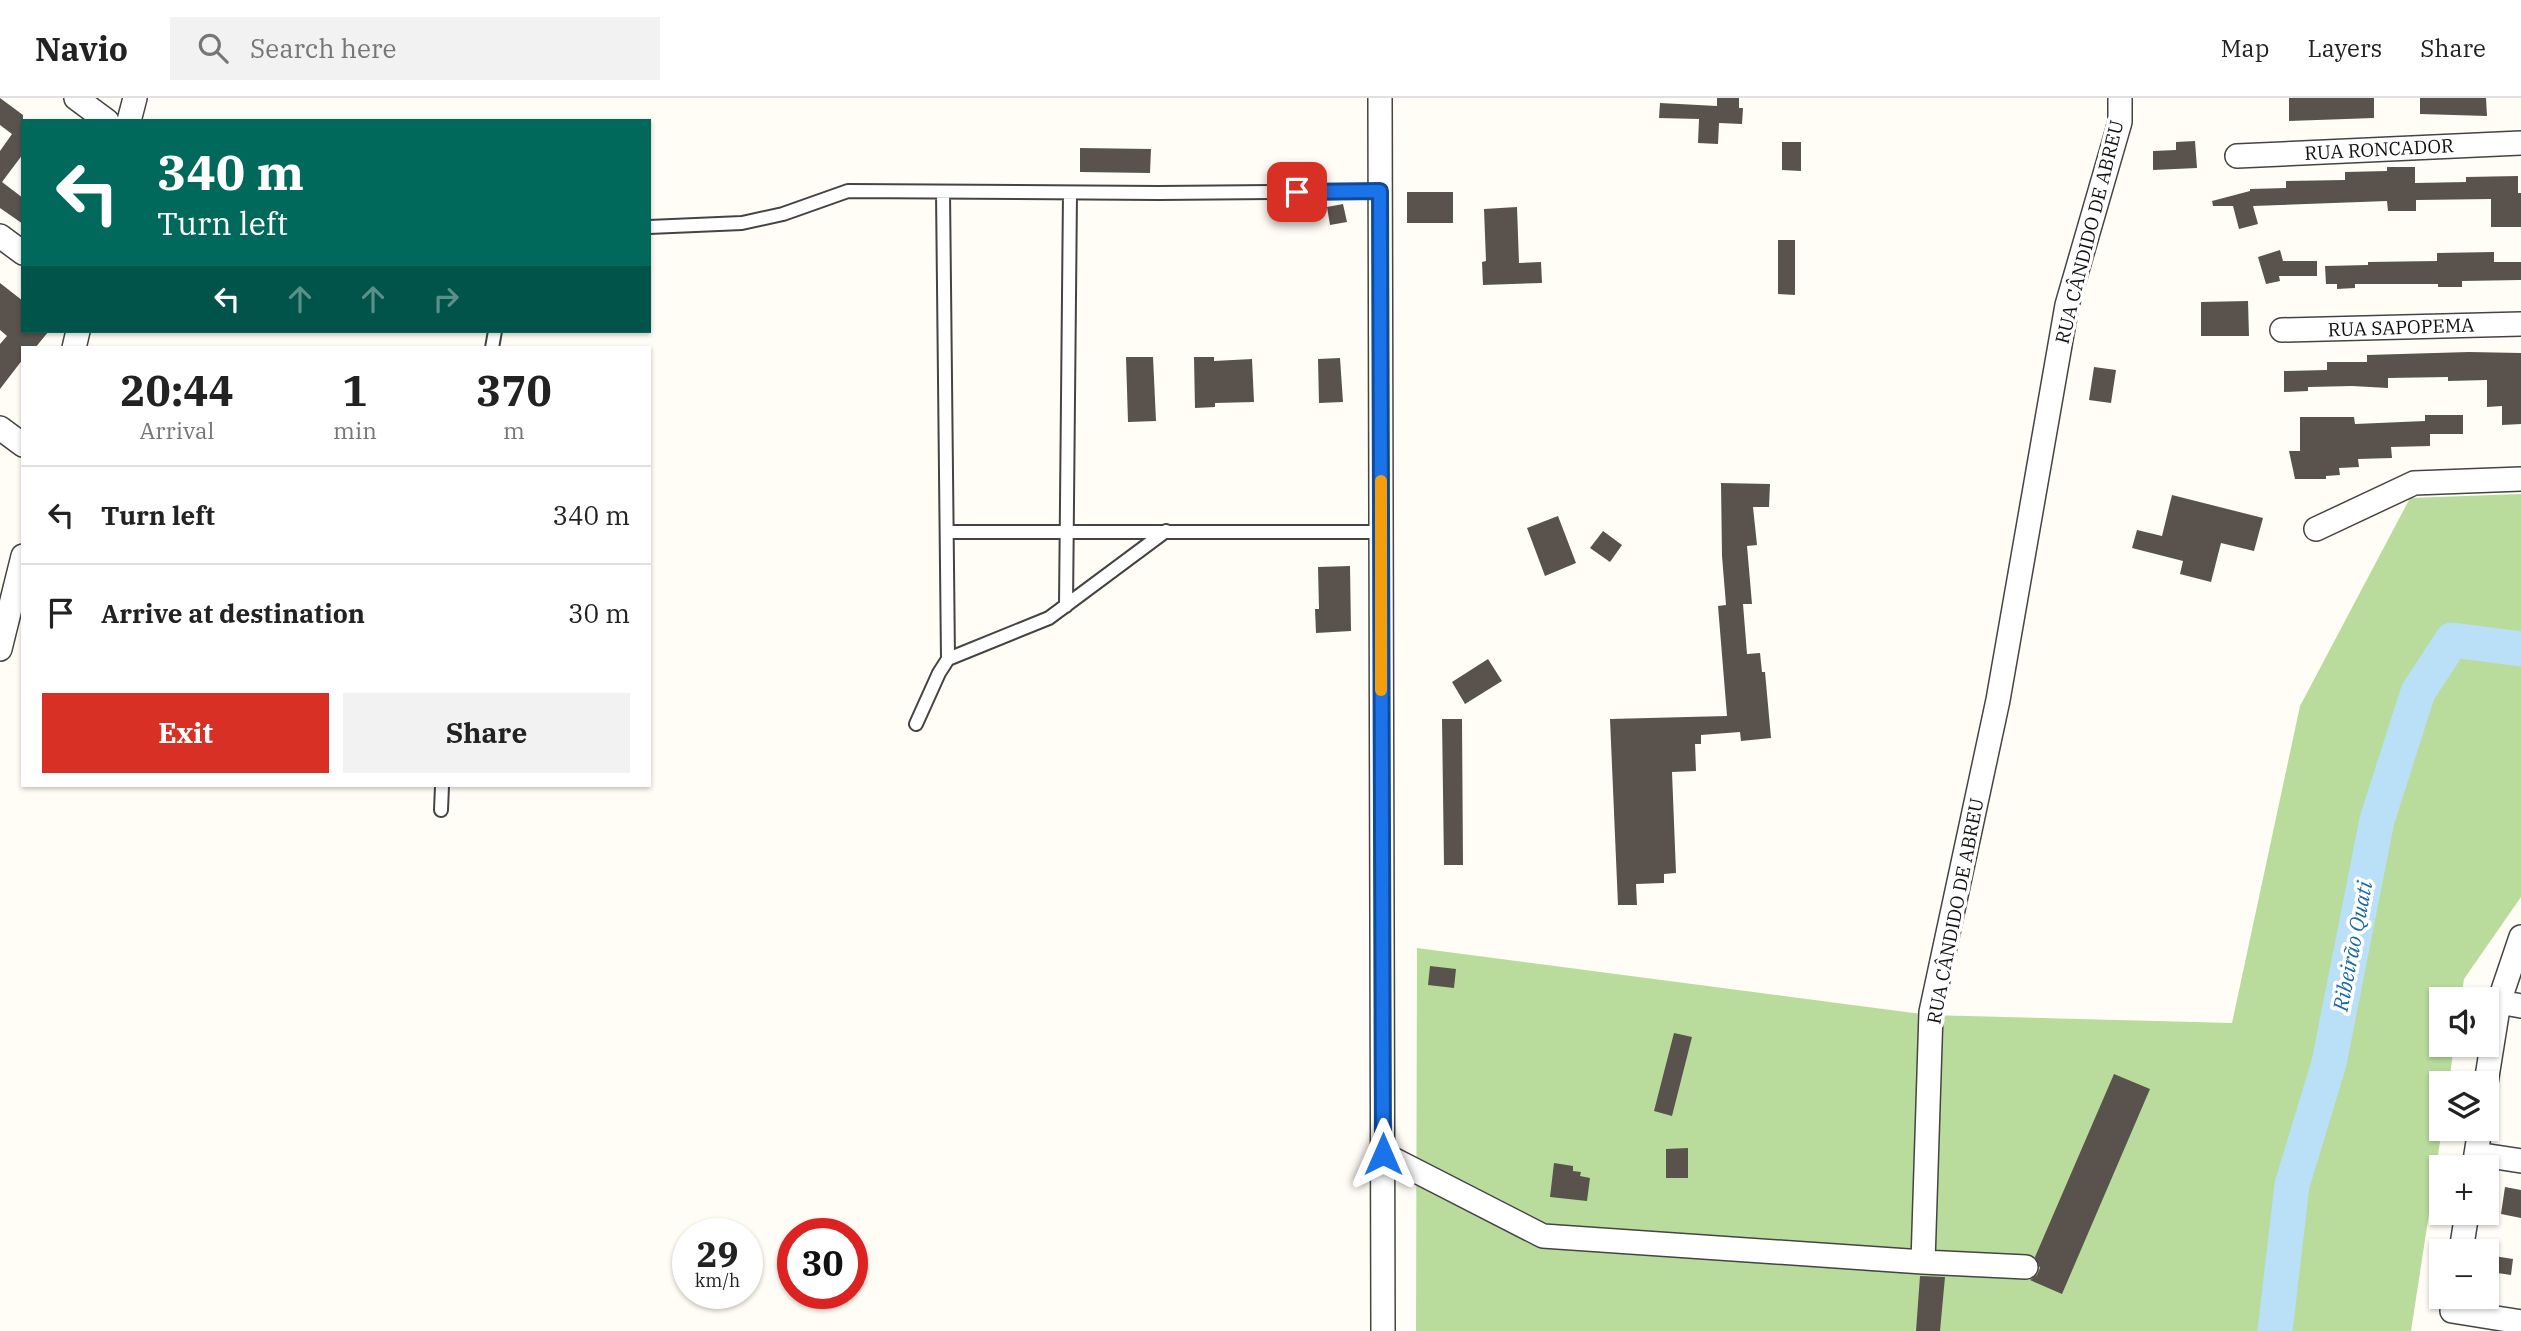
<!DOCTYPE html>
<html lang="en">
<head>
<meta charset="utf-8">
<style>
  :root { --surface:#fff; --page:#f2f2f2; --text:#222; --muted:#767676; --line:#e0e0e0; --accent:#d93025 }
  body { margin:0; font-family:"IBM Plex Serif",serif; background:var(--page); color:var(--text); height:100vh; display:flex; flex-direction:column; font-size:26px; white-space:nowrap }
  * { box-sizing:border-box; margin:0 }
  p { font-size:23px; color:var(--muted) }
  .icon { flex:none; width:38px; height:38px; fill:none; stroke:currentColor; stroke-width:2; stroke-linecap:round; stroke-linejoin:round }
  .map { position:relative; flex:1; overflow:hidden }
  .sheet { position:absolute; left:21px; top:248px; width:630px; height:441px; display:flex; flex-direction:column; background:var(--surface); border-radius:0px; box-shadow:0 2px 5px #0004 }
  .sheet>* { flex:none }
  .hud { position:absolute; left:21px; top:21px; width:630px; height:214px; border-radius:0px; box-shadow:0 2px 5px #0004; background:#00695c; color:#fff; overflow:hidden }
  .buttons { position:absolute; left:2429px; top:889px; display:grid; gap:14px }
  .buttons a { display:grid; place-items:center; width:70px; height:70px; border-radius:0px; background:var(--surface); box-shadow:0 2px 5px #0004; font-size:35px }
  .speed { position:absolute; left:672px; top:1120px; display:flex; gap:14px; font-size:35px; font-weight:700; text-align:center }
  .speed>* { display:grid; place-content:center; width:91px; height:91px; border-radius:50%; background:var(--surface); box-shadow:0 2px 5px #0004; line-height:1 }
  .speed small { font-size:18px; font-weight:400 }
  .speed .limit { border:10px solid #d22; background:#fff; color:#111 }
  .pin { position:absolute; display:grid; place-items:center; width:60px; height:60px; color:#fff; margin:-30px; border-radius:14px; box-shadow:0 4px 10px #0006 }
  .me { position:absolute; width:77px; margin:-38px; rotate:0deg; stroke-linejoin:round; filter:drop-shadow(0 0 5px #0008) }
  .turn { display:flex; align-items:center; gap:24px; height:147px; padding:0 21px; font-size:32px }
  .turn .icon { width:91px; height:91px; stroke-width:2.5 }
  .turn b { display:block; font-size:49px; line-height:60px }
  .lanes { display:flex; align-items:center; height:66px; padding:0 21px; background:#0003; justify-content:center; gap:35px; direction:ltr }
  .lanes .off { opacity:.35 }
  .eta { display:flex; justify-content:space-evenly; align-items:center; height:119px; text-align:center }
  .eta b { font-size:42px; font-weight:800; line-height:49px }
  .button { display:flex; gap:14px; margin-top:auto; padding:14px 21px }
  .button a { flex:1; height:80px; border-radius:0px; background:var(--accent); color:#fff; font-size:28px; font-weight:800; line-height:80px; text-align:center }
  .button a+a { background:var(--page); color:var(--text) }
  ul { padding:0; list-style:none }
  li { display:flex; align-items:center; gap:21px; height:98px; padding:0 21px; border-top:2px solid var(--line) }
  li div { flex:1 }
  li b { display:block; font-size:26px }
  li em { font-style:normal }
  header { display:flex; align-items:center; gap:42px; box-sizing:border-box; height:98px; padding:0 35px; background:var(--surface); border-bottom:2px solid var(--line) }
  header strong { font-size:33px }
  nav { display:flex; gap:38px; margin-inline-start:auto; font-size:24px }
  .search { width:490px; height:63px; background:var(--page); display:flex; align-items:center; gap:18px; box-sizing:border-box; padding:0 24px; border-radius:0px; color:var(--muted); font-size:26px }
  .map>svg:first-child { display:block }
  .forest { fill:#b9dc9c }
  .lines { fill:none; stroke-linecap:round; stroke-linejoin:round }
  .river { stroke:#b9e0f7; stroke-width:35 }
  .building { fill:#5a524d }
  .lane-casing { stroke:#444; stroke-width:16 }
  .street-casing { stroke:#444; stroke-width:26 }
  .lane { stroke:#fff; stroke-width:12 }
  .street { stroke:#fff; stroke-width:23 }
  .route-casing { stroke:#114b97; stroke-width:18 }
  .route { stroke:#1a73e8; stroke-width:12 }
  .slow { stroke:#f59e0b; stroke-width:12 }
  .labels { text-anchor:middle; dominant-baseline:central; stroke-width:7; stroke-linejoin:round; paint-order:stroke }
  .street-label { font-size:19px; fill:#111; stroke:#fff }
  .water-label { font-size:21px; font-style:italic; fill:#1768a6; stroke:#fff }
</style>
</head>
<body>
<header>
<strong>Navio</strong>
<div class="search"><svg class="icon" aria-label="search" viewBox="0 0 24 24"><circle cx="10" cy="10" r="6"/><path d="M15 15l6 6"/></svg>Search here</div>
<nav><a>Map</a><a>Layers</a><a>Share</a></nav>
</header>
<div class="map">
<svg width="2521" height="1233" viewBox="0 0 2521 1233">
  <rect width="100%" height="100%" fill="#fffdf5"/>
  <path class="forest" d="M2521,396v403l-57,82 -3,20h-20v46h13l-5,38h-8l1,46 -31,202h-995l1,-383 512,67 303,8 68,-317 110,-208z"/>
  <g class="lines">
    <path class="river" d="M2275,1233l17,-146 37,-122 48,-243 41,-128 34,-52 69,9"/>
  </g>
  <path class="building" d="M0,0l23,17v39l-21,28 21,16v26l-23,-16v-57l12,-17 -12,-9z
    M1717,0h22v10h4l-1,16 -23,-1 -1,21 -20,-1 1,-24 -40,-1 1,-15 57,3z
    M2289,0h85v20l-85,3z
    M2420,0h66l1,18 -67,-2z
    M2195,43l2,27 -44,2v-19l23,-1v-8z
    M1782,44h19v29l-19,-1z
    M1080,50l71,1 -1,24 -70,-1z
    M2387,69h28v16l51,-1v-5l52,-1v17h3v34h-30v-28l-75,1v11h-28l-1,-10 -134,5 5,18 -19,5 -6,-23h-20l-1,-5 38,-10v-2l36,-1v-7l59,-1v-8l42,-1z
    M1407,94h46v31h-46z
    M1343,106l4,18 -17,3 -3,-18z
    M1517,109l2,56 22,-1 1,21 -59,2 -1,-23 4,-1 -2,-52z
    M1778,142h17v55l-17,-1z
    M2280,152l3,11h34v15h-38l1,5 -14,3 -8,-27z
    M2494,154v10h27v18l-59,1v6h-24v-3h-83v4l-18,1v-5h-11l-1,-18 43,-1v-3l69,-1v-8z
    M0,185l23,18v30h26l-14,17h-12v11l-23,30v-45l7,-8 -7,-6z
    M2248,203l1,35h-48v-34z
    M2469,254l52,1v71l-19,1v-19l-15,1v-27l-39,1v-4l-60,1v10l-36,-2 -44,1v4l-24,1v-21l43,-1v-8h40v-7z
    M1126,259h27l3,64 -28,1z
    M1194,259h20v4l38,-2 2,43 -39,1v4l-20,1z
    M1340,260l3,44 -24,1 -1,-44z
    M2094,269l22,3 -5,33 -22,-3z
    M2425,317h38v19h-33v12l-39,1 1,11 -34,1 1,8 -20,1 1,7 -14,1v3h-31l-6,-28h11v-34h54l1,7 70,-3z
    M1721,385l49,1 -1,23h-16l4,38 -10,1 5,58h-9l4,50 13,-1 2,19h3l6,66 -30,3 -1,-9 -39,3v9h-6l1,27 -24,1 4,101 -12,1v9l-28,1 1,21h-19l-8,-186 117,-3 -9,-110 8,-1 -4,-49z
    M2172,397l91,23 -9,33 -33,-8 -10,39 -31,-8 3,-13 -51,-13 5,-18 25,6z
    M1558,418l18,47 -31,13 -18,-48z
    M1603,433l19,14 -12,17 -20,-14z
    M1350,468l1,65 -35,2 -1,-24h4l-1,-42z
    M1488,561l14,22 -37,23 -13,-22z
    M1442,621h20l1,146h-19z
    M1430,868l26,3 -2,19 -26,-3z
    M1674,935l18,4 -20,79 -18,-5z
    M2114,976l36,15 -88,205 -32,-14 7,-5 3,-7 -5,-11z
    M1688,1050v30h-22v-29z
    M1554,1065l19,3v5l8,1 -1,4 10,2 -3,23 -37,-4z
    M2505,1089l16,3v28l-20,-4z
    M2494,1158l19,3 -2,16 -20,-3z
    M1920,1178l25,1 -5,54h-24z"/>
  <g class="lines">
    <g class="lane-casing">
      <path id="lane" d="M943,94l5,467
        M649,129l93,-4 41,-9 65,-23 311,2 221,-2
        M492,250l3,-17
        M947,434h434
        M1066,508l4,-413
        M916,626l23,-51 9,-14 101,-41 117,-87
        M441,712l1,-24"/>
    </g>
    <g class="street-casing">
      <path id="street" d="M76,0l31,23
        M1380,0l3,1233
        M129,23l6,-23
        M2237,58l284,-13
        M0,138l23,17
        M2282,232l239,-6
        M74,250l4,-17
        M0,330l23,17
        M2316,431l98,-46 107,-4
        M0,551l23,-93
        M2499,904l22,4
        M2486,985l13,-81 22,-65
        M1383,1056l160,82 380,26 103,5
        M2476,1056l45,7
        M2474,1069l6,-38
        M2461,1153l6,-38
        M1923,1164l8,-250 67,-312 69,-395 53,-183v-24
        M2452,1213l69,11"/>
    </g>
    <use href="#lane" class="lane"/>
    <use href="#street" class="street"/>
  </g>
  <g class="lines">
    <g class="route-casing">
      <path id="route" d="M1297,94l83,-1 3,963"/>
    </g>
    <use href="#route" class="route"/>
    <path class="slow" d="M1381,383v209"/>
  </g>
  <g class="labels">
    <g class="street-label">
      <text transform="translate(2379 51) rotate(-3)">RUA RONCADOR</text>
      <text transform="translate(2089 134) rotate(-76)">RUA CÂNDIDO DE ABREU</text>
      <text transform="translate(2401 229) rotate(-2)">RUA SAPOPEMA</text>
      <text transform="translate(1955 813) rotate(-79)">RUA CÂNDIDO DE ABREU</text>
    </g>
    <g class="water-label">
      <text transform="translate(2352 848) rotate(-79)">Ribeirão Quati</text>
    </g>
  </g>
</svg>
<div class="buttons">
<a><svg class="icon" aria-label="sound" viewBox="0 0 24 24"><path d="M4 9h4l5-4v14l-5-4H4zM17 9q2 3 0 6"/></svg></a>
<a><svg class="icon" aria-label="layers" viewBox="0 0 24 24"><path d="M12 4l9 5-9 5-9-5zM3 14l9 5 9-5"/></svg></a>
<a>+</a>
<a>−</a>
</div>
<div class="speed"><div>29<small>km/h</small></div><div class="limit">30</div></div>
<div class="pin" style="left:1297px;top:94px;background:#d93025"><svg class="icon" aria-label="arrive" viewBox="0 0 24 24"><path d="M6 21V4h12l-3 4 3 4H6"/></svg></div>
<svg class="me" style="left:1383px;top:1056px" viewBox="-20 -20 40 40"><path d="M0-17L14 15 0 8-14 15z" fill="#1a73e8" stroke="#fff" stroke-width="4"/></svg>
<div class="hud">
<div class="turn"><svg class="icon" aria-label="left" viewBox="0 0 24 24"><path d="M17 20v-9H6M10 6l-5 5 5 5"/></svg><div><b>340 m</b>Turn left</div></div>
<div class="lanes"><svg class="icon" aria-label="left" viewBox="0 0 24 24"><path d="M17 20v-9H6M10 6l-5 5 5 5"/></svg><svg class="icon off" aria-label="ahead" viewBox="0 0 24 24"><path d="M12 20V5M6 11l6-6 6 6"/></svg><svg class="icon off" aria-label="ahead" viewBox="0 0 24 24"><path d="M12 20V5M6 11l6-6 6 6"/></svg><svg class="icon off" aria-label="right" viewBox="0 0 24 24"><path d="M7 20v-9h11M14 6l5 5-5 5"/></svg></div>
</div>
<section class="sheet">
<div class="eta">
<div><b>20:44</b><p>Arrival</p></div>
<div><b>1</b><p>min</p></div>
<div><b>370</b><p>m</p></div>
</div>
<ul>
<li><svg class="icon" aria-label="left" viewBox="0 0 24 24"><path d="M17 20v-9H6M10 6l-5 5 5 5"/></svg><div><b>Turn left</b></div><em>340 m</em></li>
<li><svg class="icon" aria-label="arrive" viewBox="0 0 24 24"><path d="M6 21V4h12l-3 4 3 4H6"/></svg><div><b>Arrive at destination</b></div><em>30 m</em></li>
</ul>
<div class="button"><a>Exit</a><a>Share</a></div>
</section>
</div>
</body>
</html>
